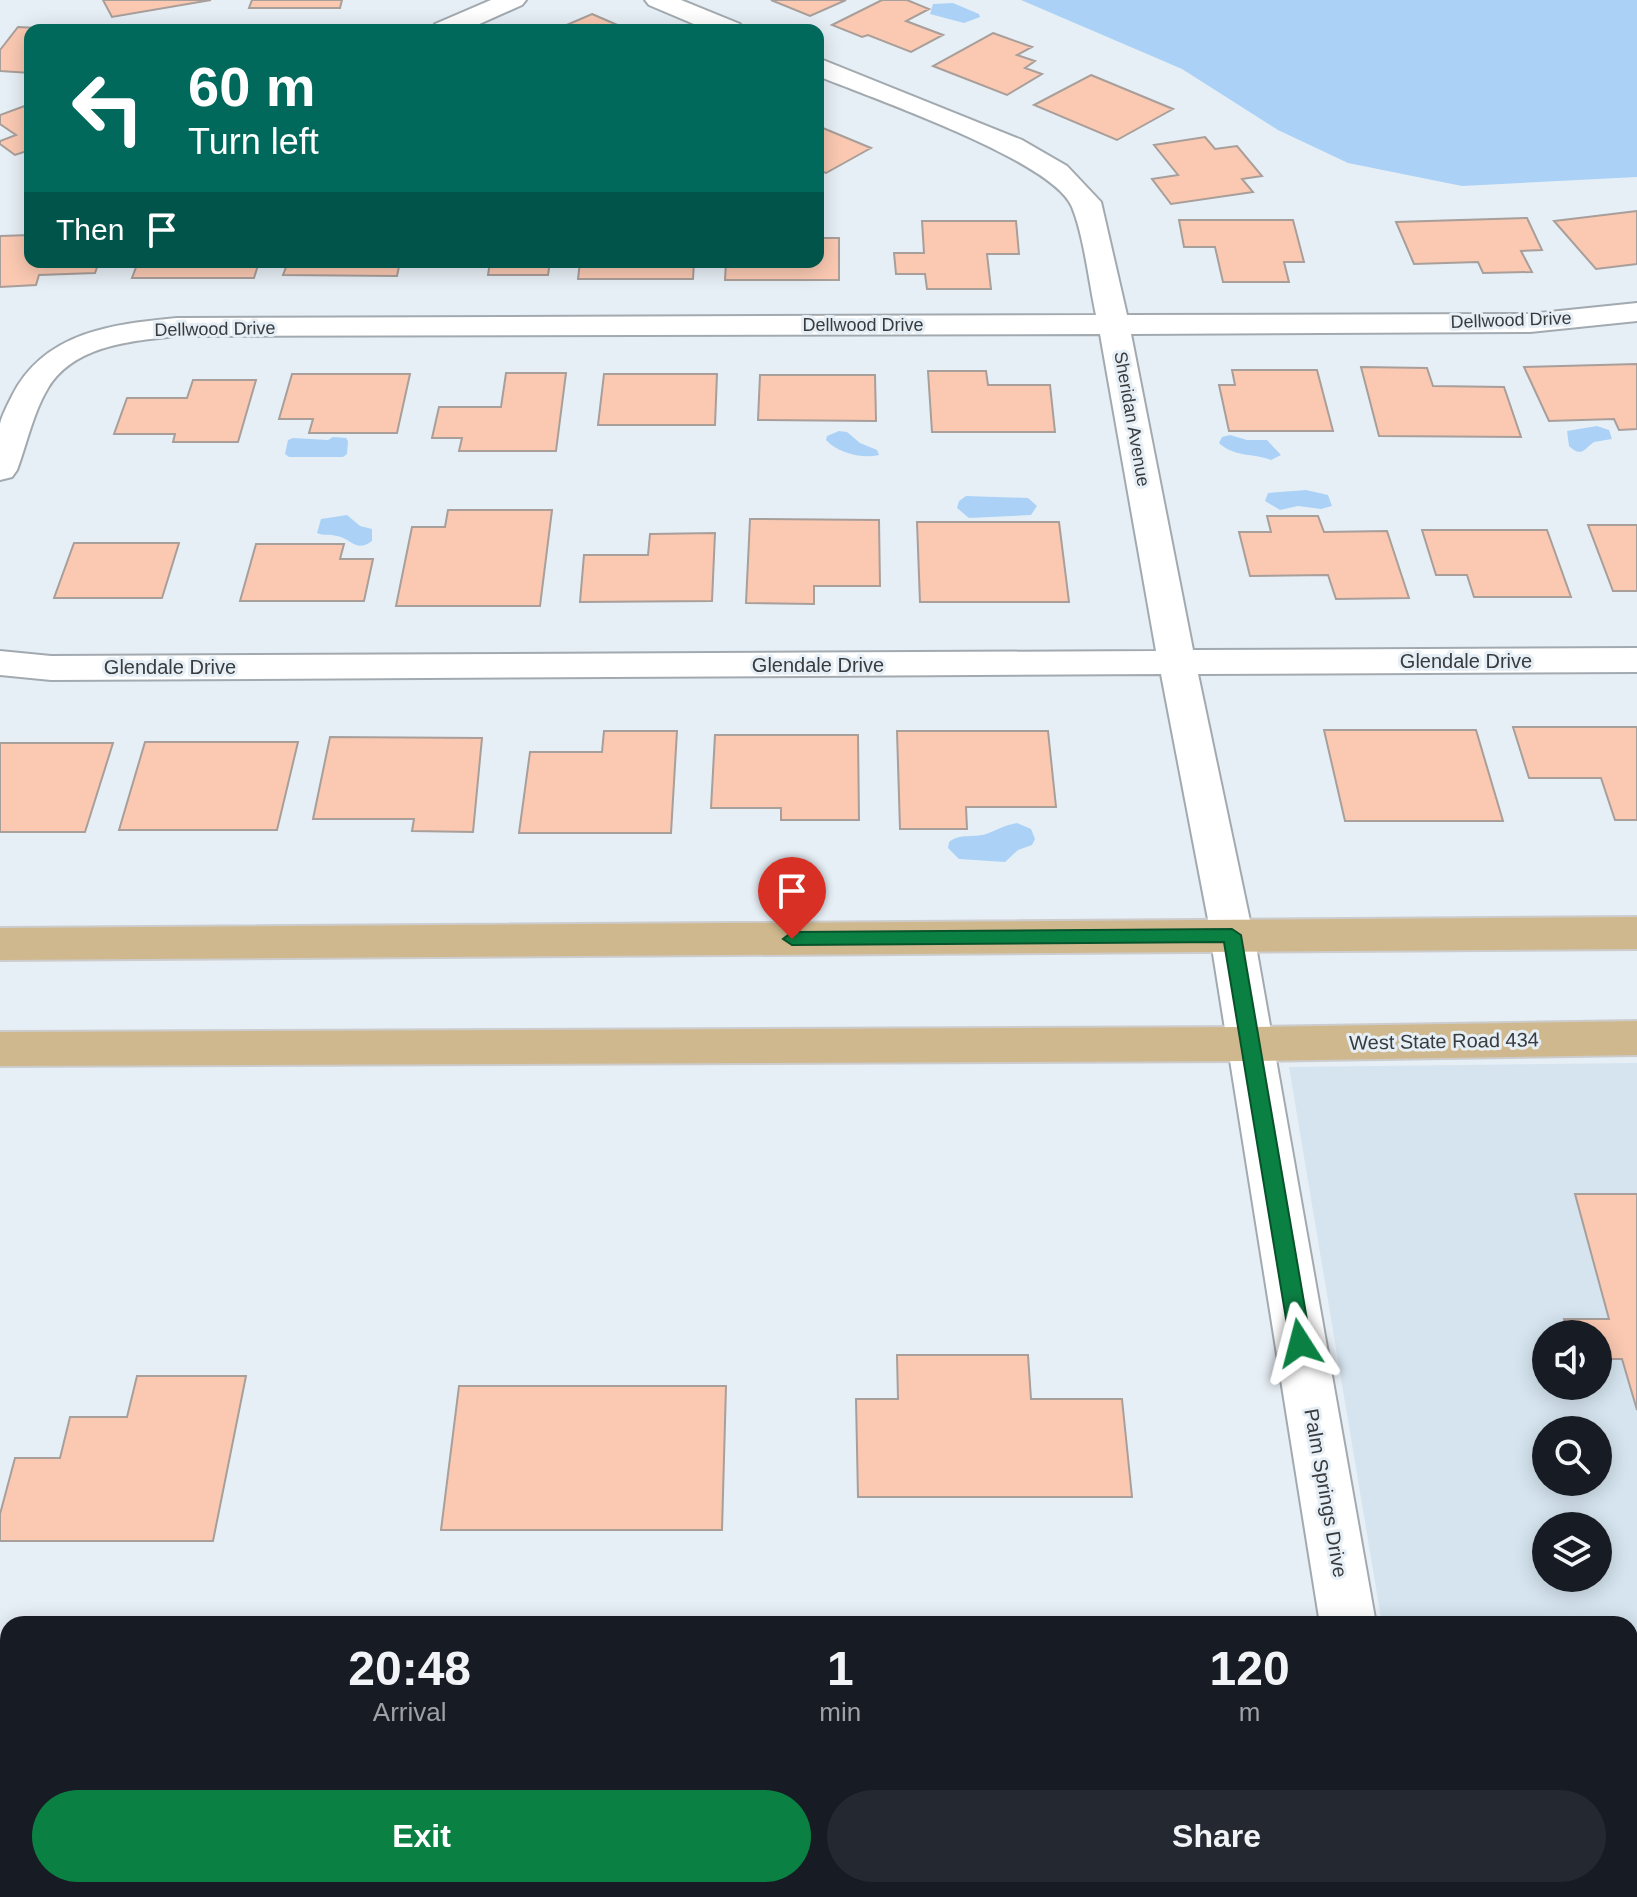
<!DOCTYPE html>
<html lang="en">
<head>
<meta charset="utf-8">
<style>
  :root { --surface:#171b24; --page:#242831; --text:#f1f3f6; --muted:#9ea1a6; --accent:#0b8043 }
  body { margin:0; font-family:Arial,sans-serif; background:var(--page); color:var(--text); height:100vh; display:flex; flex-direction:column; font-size:30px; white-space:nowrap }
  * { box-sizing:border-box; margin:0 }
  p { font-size:26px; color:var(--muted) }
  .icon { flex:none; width:44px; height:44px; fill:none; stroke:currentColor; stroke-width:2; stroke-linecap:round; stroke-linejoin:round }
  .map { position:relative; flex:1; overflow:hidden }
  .panel { position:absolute; left:0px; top:1616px; width:1638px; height:282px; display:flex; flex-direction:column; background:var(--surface); border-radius:24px 24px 0 0; box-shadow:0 4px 20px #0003 }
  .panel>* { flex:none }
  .top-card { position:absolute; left:24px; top:24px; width:800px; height:244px; border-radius:16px; box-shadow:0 4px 20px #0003; background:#00695c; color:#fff; overflow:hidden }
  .fabs { position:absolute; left:1532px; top:1320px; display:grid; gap:16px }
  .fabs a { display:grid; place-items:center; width:80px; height:80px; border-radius:50%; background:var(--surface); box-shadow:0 4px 20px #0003; font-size:40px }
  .pin { position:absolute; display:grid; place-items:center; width:68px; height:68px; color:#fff; margin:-82px -34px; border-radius:50% 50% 50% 0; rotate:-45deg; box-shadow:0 0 8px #0007 }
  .pin .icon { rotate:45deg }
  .me { position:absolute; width:88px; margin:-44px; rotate:351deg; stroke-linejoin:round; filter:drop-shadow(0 0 6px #0008) }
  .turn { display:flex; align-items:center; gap:28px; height:168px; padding:0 32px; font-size:36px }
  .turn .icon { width:104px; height:104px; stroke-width:2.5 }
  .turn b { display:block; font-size:56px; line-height:68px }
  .then { display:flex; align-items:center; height:76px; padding:0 32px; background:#0003; gap:16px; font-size:30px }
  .eta { display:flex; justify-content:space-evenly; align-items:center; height:136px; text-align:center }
  .eta b { font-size:48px; font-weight:700; line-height:56px }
  .button { display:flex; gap:16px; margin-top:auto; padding:16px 32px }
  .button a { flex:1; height:92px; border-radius:48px; background:var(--accent); color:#fff; font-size:32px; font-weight:700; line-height:92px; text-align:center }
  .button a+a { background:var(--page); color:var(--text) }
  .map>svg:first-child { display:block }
  .built { fill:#d5e4ef; fill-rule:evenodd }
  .water { fill:#abd2f6 }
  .building { fill:#fbc9b2; stroke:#a89e9a; stroke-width:2 }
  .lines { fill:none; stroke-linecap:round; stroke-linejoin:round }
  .street-casing { stroke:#a2aab0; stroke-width:4 }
  .secondary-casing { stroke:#a2aab0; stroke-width:4 }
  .primary-casing { stroke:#cccccd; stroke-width:4 }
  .street { fill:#fff; fill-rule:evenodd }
  .secondary { fill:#fff; fill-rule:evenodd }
  .primary { fill:#d0b88e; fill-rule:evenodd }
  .route { fill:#0b8043; stroke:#07532c; stroke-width:2 }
  .labels { text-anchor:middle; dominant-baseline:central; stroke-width:6; stroke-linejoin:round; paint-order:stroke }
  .far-street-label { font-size:18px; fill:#393c3f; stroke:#e7eff6 }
  .street-label { font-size:20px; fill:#393c3f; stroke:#e7eff6 }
</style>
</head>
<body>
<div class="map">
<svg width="1637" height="1897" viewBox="0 0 1637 1897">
  <rect width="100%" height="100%" fill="#e7eff6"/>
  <path class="built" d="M1637,1063v587l-7,1v-27h-248l-93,-557zM1546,1334h52v52h-52zM1546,1430h52v52h-52zM1546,1526h52v52h-52z"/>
  <path class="water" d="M1021,0h616v177l-175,9 -114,-23 -70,-33 -96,-61z
    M953,3l26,11 1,3 -16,6 -34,-9 3,-10z
    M1597,426l12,4 3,9 -18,3c-10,7 -12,16 -25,4l-2,-15z
    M839,431l8,1 13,11 17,7 2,5c-17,4 -41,-2 -53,-15l1,-4z
    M1230,435l17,5h20l14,15 -10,5c-19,-7 -37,-3 -52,-17l3,-6z
    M333,437l13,1 2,3 -1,13 -4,3h-54l-4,-3 3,-14 5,-2 35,2z
    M1306,490l22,5 4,11 -11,3 -23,-3 -18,4 -15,-9 3,-8z
    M966,496l62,2 9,8 -6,9 -62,3 -12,-10 2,-7z
    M347,515l13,11 12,3v12c-16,12 -20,-2 -35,-5 -8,-2 -13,0 -20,-3l4,-14z
    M1017,823l14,6 4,10 -3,6 -14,5 -13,12 -46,-3 -11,-11 1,-6c11,-9 24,-4 37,-8 11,-4 19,-9 31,-11z"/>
  <path class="building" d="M103,0h108l-99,17z
    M252,0h90l-2,8h-91z
    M771,0h75l-36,16z
    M882,0h25l22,9 -23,12 37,14 -32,17 -43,-17 -6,2 -30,-12z
    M592,14l37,16h-74z
    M18,27l61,3h-49v43l-30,-2v-21z
    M993,33l39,14 -15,8 18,6 -10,7 17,6 -35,21 -74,-29z
    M1091,75l82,34 -56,31 -83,-35z
    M30,104v46l-15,5 -15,-11v-3l16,-6 -16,-11v-9z
    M818,126l53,22 -45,25 -8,-3z
    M1205,137l10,12 22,-3 25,30 -20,3 11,13 -82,12 -19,-25 26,-4 -24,-30z
    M1637,211v53l-41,5 -42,-48z
    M1527,218l15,32 -21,1 11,21 -49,1 -5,-11 -64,2 -18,-42z
    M1179,220h114l11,42h-20l5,20h-66l-8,-35h-31z
    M922,221h94l3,33h-32l4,35h-64l-2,-15h-29l-2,-21h30z
    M30,235v27h69l-4,11 -56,2 -3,10 -36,2v-51z
    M818,238h21v42h-114l1,-18h92z
    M138,262h121l-5,16h-122z
    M288,262h112l-3,14 -114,-1z
    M490,262h60l-2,13h-60z
    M580,262h114l-1,17h-115z
    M1637,364v65l-18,1 -5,-11 -65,2 -25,-54z
    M1361,367l66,1 6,18 71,1 17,50 -142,-1z
    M1232,370h85l16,61h-104l-10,-46h16z
    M928,371h58l2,14h62l5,47h-123z
    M506,373h60l-10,78h-97l3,-13h-30l7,-31h62z
    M292,374h118l-13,59h-88l4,-14h-34z
    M604,374h113l-2,51h-117z
    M760,375h115l1,46 -118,-1z
    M193,380h63l-18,62h-65l2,-8h-61l13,-36h60z
    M448,510h104l-12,96h-144l16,-79h33z
    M1267,516h51l6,16 63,-1 22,67 -73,1 -8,-24 -78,1 -11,-44h32z
    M750,519l129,1 1,66h-66v18l-68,-1z
    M917,522h142l10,80h-149z
    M1588,525h49v66h-24z
    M1422,530h125l24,67h-97l-7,-22h-31z
    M715,533l-3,68 -132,1 4,-47h64l2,-21z
    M74,543h105l-17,55h-108z
    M256,544h88l-4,15h33l-9,42h-124z
    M1513,727h124v93h-22l-14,-42h-72z
    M1324,730h152l27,91h-158z
    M604,731h73l-6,102h-152l11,-81h72z
    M897,731h151l8,76h-90l1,22h-67z
    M715,735h143l1,85h-78v-12h-70z
    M330,737l152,1 -9,94 -61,-1 2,-12h-101z
    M145,742h153l-21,88h-158z
    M0,743h113l-28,89h-85z
    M1575,1194h62v216l-15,-51h-24v-25h-29l-5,-15h45z
    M897,1355h131l3,44h91l10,98h-274l-2,-98h42z
    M137,1376h109l-33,165h-213v-27l15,-56h45l10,-41h57z
    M459,1386h267l-4,144h-281z"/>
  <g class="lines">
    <g class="street-casing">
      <path id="street" d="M491,0h35l-4,5 -56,25h-35l4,-6z
        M645,0h36l59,24 4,6h-36l-59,-25z
        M818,58l204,82 45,26 34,36 26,113 403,-1 107,-11v18l-107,11 -399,2 62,316 444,-2v24l-439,2 55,261 -6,11 -15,4 -15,-4 -6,-11 -50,-261 -1110,6 -51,-5v-24l51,5 1105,-5 -56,-317 -923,2c-45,5 -103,9 -129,52 -15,25 -21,55 -31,82l-5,7 -12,3c0,-18 0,-38 0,-56 2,-9 8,-20 12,-28 32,-64 101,-72 165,-78l919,-3c-7,-32 -12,-79 -24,-108 -19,-47 -203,-110 -254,-131z
        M0,1768h8v54h-8z
        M1630,1772l7,1v54l-7,-1z"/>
    </g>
    <g class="secondary-casing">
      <path id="secondary" d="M1232,919l15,5 7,11 122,689h-56l-110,-689 7,-11z
        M1361,1890h60l1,7h-60z"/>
    </g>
    <g class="primary-casing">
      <path id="primary" d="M1637,917v32l-1637,11v-32z
        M1637,1021v34l-386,6 -1251,5v-34l1251,-5z"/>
    </g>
    <use href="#street" class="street"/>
    <use href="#secondary" class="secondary"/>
    <use href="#primary" class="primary"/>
  </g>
  <path class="route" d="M1232,929l9,6 70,408 -3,6 -8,3 -7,-3 -3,-6 -66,-401 -432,3 -9,-6 9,-7z"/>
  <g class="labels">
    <g class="far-street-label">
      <text transform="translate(1511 320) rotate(-2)">Dellwood Drive</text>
      <text x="863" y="325">Dellwood Drive</text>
      <text transform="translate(215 329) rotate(-1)">Dellwood Drive</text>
      <text transform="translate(1132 419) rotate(80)">Sheridan Avenue</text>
    </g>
    <g class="street-label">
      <text x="1466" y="661">Glendale Drive</text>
      <text x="818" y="665">Glendale Drive</text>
      <text x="170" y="667">Glendale Drive</text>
      <text transform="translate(1444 1041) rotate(-1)">West State Road 434</text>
      <text transform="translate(1326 1493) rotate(80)">Palm Springs Drive</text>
    </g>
  </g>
</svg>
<div class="fabs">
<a><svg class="icon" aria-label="sound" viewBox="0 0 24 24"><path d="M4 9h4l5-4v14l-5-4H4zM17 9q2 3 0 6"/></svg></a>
<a><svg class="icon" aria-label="search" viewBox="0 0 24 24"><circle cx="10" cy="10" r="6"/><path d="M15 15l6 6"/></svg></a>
<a><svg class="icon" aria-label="layers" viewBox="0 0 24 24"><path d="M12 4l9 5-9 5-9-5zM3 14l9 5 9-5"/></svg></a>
</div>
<div class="pin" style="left:792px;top:939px;background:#d93025"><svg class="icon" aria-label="arrive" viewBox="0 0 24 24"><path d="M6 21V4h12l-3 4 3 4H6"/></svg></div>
<svg class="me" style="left:1300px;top:1343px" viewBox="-20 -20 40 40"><path d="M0-17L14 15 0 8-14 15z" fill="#0b8043" stroke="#fff" stroke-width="4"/></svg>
<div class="top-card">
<div class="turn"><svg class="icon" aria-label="left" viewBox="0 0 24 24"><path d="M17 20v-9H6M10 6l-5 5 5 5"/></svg><div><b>60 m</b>Turn left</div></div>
<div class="then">Then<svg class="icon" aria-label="arrive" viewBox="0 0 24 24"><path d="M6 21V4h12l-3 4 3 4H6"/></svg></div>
</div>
<section class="panel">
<div class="eta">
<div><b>20:48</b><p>Arrival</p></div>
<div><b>1</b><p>min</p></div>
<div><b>120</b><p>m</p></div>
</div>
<div class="button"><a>Exit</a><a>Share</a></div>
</section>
</div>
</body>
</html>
